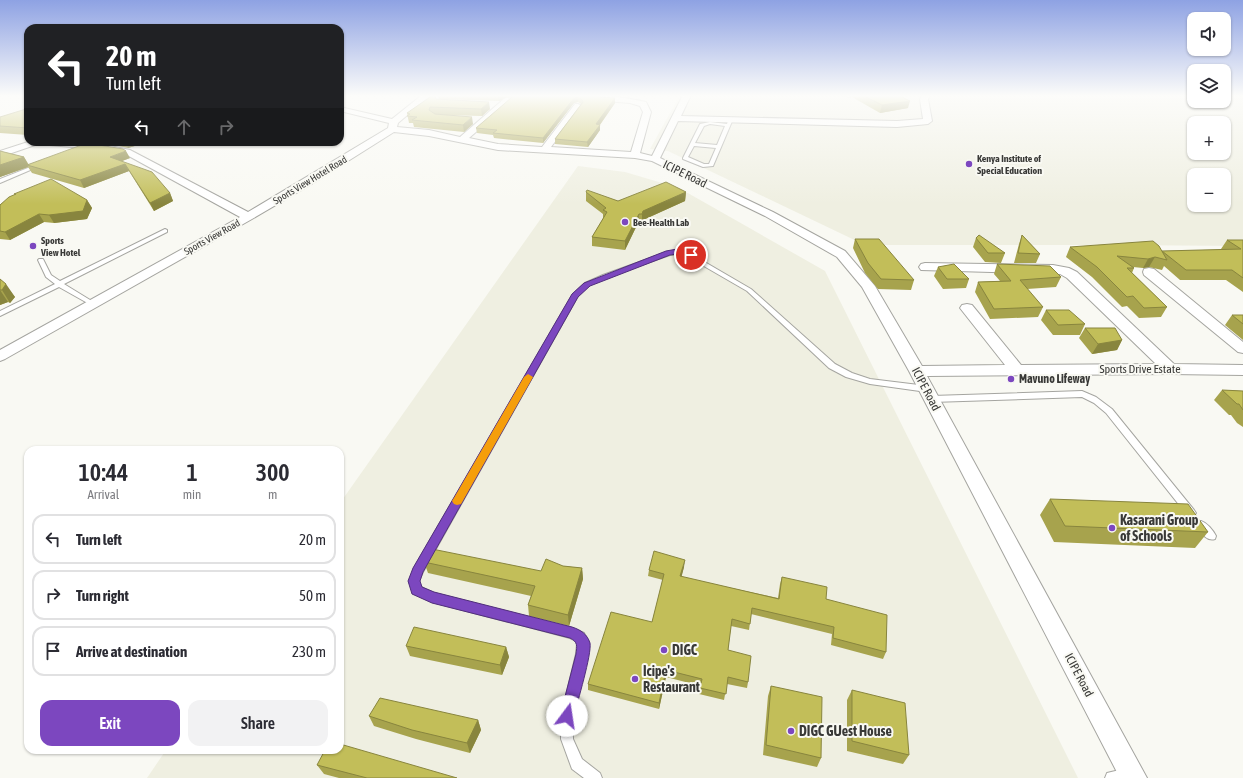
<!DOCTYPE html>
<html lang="en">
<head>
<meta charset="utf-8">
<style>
  :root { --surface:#fff; --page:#f2f2f3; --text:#2b2b33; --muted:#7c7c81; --line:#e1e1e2; --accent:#7c47bf }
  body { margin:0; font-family:"Asap Condensed",sans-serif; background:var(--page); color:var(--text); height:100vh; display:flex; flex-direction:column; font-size:15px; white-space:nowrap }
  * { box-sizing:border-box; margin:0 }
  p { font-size:13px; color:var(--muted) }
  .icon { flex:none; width:22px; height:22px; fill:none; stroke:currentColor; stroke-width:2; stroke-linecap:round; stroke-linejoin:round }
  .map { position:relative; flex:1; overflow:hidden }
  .details { position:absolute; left:24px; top:446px; width:320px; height:308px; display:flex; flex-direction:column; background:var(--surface); border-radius:12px; box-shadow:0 1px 3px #0004 }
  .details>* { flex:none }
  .top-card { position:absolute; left:24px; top:24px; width:320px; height:122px; border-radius:12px; box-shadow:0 1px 3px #0004; background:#202124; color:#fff; overflow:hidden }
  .fabs { position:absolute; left:1187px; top:12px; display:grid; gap:8px }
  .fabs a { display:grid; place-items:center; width:44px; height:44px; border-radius:8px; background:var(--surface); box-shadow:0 1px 3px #0004; font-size:20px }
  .pin { position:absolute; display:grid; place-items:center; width:34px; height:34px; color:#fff; margin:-17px; border:2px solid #fff; border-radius:50%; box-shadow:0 1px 4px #0007 }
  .me { position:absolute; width:44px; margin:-22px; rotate:14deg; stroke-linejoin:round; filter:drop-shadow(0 0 3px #0008) }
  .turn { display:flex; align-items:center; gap:14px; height:84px; padding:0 16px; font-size:18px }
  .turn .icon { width:52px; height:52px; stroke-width:2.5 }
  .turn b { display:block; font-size:28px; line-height:34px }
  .lanes { display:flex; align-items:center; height:38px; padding:0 16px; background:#0003; justify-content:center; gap:20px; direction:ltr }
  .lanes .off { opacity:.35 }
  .eta { display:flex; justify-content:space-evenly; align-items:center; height:68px; text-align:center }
  .eta b { font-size:24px; font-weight:600; line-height:28px }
  .action { display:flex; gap:8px; margin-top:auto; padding:8px 16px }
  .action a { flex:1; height:46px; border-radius:12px; background:var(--accent); color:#fff; font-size:16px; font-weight:600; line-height:46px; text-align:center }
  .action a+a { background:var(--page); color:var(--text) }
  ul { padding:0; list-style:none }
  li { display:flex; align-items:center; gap:12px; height:50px; margin:0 8px 6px; padding:0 8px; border:2px solid var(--line); border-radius:12px }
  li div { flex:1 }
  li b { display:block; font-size:15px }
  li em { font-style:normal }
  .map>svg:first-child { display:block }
  .built { fill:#efefe1; fill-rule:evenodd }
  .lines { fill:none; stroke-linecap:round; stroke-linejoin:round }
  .lane-casing { stroke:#a5a5a0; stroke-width:2 }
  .street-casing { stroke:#a5a5a0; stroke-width:2 }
  .lane { fill:#fff; fill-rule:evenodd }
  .street { fill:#fff; fill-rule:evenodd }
  .wall { fill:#a7a34d }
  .shaded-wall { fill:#88853e }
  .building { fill:#c2be59; stroke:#88853e }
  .route { fill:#7c47bf; stroke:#512e7c }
  .slow { fill:#f59e0b }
  .poi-dot { fill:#7c47bf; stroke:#f9f9f3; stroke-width:1.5 }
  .labels { text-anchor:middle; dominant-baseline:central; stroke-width:4; stroke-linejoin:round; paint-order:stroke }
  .far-poi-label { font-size:10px; font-weight:bold; fill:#393937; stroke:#f9f9f3; text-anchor:start }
  .far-street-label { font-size:10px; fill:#393937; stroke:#f9f9f3 }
  .street-label { font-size:12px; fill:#393937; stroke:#f9f9f3 }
  .poi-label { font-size:12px; font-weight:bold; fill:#393937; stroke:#f9f9f3; text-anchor:start }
  .near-poi-label { font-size:14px; font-weight:bold; fill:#393937; stroke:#f9f9f3; text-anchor:start }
</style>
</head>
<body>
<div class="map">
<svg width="1243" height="778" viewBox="0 0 1243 778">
  <rect width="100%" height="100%" fill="#f9f9f3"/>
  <path class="built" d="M680,95h514v6h30v-6h19v151l-129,-1h-249l-197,-94 -18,-2zM1194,123h30v30h-30zM1194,175h30v30h-30z
    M578,166l47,6 54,16 146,83 253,507h-931l19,-28h174v-247z"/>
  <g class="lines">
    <g class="lane-casing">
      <path id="lane" d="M729,118l4,1 -20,47 -10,1 -20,-8v-1l17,-34 10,-2 17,2zM710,124l15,2 -8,19 -22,-2 9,-17zM694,146l22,2 -7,16h-5l-16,-7z
        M38,164l4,1 -42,18v-4z
        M165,229l2,1v2l-103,52 31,19v2h-4l-32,-18 -59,29v-5l55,-27 -9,-7 -8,-17 1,-1h4l8,16 9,6z
        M684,250l67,39 84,75 17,9 18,6 57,7 4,3 -4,3 -57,-8 -24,-7 -17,-9 -82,-77 -64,-37 -13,1 -63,22 -18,8 -11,11 -155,276 -4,9 2,6 13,6 138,35 12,5 5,11 -1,10 -15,62v23l9,20 18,14 2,5h-18l-12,-9 -11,-30v-23l15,-62 1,-10 -1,-3 -6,-3 -138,-36 -19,-9 -4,-12 5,-13 159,-274 12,-11 18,-8 64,-23z
        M1082,391l14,6 16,12 82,101 2,3 -2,3 -3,1 -3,-1 -82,-103 -12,-10 -12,-6 -150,5 -4,-3 4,-3z
        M1201,521c6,2 12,9 15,15l-1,3c-9,3 -15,-8 -19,-14l2,-3z
        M1128,768l5,2 2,5 -2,3h-28l2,-5z"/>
    </g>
    <g class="street-casing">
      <path id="street" d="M422,95h9l-33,28 -1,4 32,3 31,7 45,-39h3l4,2 -1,2 -42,36 29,6 44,3 33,-43h3l4,2 -31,41 80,5 12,-40 -3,-6 -10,-3 -73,-6 -4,-2c31,-1 63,0 93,7l5,10 -11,41 12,3 31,-61h8l-10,21 216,5 26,-2 -3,-20 2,-4h8l-2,4 4,22 -4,3 -31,3 -219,-6 -18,37 113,54 72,39 30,35 47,80 83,-1 -45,-57 2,-3 5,-1 5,1 49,60 135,-1 -89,-86 -7,-4 -139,-4 -2,-3 2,-3 4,-1 128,2 16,3 8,4 97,92 69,1v10l-73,-1 -243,2 220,402h-27l-211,-407 -47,-84 -25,-30 -72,-41 -113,-55 -17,-3 -137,-8 -69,-14 -35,-4 -84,53 -58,34 -247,140 -5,2v-11l240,-133 -113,-62 -32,-6 -57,-5 -38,13v-6l28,-9 67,1 35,7 118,62 140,-84 1,-5 -49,-12v-4l52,12z
        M844,95h9l-4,2z
        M1149,268l5,1 89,73v11l-5,-1 -94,-77 -1,-3 1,-3z"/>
    </g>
    <use href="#lane" class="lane"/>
    <use href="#street" class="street"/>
  </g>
  <path class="wall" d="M438,95h136l41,3v5l-15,22v5l-12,17 -33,-3v-5l26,-35 -3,-2 -4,1 -31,40 -49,-5 -1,-3 -16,-2 -1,-5 35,-30 -4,-1 -8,4 -60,-2z
    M607,95h14l-1,1z
    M852,95h46l10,13 -28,5 -28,-16z
    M436,99l54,10 -8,7 -41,-1 32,9 -9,8 -50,-5 -1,-4h-4l-2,-10z
    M28,110v25l-28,-2v-16z
    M100,142h48l-20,6z
    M0,151l24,6 5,8 101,-7 -8,3 48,32 3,8 -19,10 -25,-40 -45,17 -52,-15 -4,-6 -28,10z
    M586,192l32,9 68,-9 -1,9 -42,19 -1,3h-4l-13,27 -33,-4v-9l11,-18v-5l-17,-13z
    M14,194l73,6 5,8 -5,11 -33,4 -10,-1 -34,18 -10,-1v-34l14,-10z
    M1022,235l18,19 -4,9h-22l5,-19z
    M976,238l29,15 -4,10 -16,-1 -12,-15z
    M855,239l59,41 -3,10 -33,-1 -13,-16 -12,-25z
    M1227,240h16v52l-17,-12h-46l-16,-14 -2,4 -13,-3 -6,1 -10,-1 1,1 -2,5 35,34 -6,10 -22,1 -12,-12 -5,1 -30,-30 -26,-20 4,-10 92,4 60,-1 -1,-1z
    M997,264l64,13 -5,10 -29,2 16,18 -5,10 -48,2 -15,-27 3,-10 22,-1 -6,-7z
    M938,267l31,12 -3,9 -23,1 -9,-13z
    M0,279l15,18 -5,6 -2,-1 -8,3z
    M1046,310l39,14 -5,11h-27l-12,-15z
    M1232,315h11v25l-18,-15z
    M1085,328l37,12 -5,10 -25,4 -13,-16z
    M1222,390l21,1v36l-6,-4 -6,-8h-2l-15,-15z
    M1050,499l158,33 -13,16 -141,-6 -14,-27z
    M424,562l117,9 22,-5 19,2 1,11 -14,47 -40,-10 -1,-11 3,-9 -103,-23z
    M684,567l-3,10 97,21 2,-14 2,-7 44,22 60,53 -3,7 -52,-14 1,-11 -81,-20 -2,16 -18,-4 -3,24 20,32 -1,6 -20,-4 -3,16 -25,-6 2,-8 -35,-9 -7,32 -71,-19v-6l64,-62 11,-42 -15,-4 1,-6z
    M406,646l100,1 3,10 -7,18 -92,-19z
    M771,686l50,72 -4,9 -54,-12 5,-59z
    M852,690l57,65 -6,9 -56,-13v-51z
    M369,716l109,4 3,10 -11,23 -54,-14 -42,-13z
    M317,765l140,13h-118l-15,-4z"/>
  <path class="shaded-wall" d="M501,95h6v2l-8,4 -1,-5z
    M578,97v5l-4,1 -31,40v-5l31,-40z
    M615,98v5l-19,27v-6z
    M910,101l-2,7 -28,5 2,-8z
    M489,102l1,7 -8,7 -1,-7z
    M472,117l1,7 -9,8 -1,-7z
    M600,125v5l-12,17 -1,-5z
    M134,142h14l-20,6 -1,-4z
    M126,151l4,7 -16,6 -4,-7z
    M24,157l5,9 -2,-1 1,2 -28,10v-12z
    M125,164l4,7 -45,17 -4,-8z
    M686,192l-1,9 -42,19 -1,3v-9l1,-3z
    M170,193l3,8 -19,10 -4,-8z
    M87,200l5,8 -5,11 -33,4 -5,-8z
    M39,214l5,8 -34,18 -5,-8z
    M639,214l-1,9 -13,27v-9z
    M1155,257l-6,10 -6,1 5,-9z
    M6,284l9,13 -5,6 -8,-13z
    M0,290l8,12 -8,3z
    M1122,340l-5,10 -25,4 6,-10z
    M685,560l-1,7 -4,16v-7z
    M582,568l1,11 -14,47 -1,-11z
    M506,647l3,10 -7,18 -2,-10z
    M666,670v7l-7,32v-6z
    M478,720l3,10 -11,23 -3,-10z"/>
  <path class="building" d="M433,95h2l1,4 53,3 -8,7 -51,-2 -1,3 6,4 37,3 -9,8 -51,-5 5,-3 -10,-1 3,-2 -3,-1z
    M466,95h35l-3,1z
    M512,95h62l41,3 -19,26 4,1 -13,17 -32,-3 28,-37 -1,-2 -4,-3 -4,1 -31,40 -50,-5 4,-3 -21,-2 35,-30z
    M862,95h36l12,6 -28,4z
    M26,109l2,1v18l-28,-2v-9z
    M116,142h18l-7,2z
    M87,143l36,6 3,2 -16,6 42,15 18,21 -20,10 -25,-39 -45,16 -53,-15z
    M0,151l24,6 -24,8z
    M51,179l36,21 -4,11 -34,4 -10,-1 -34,18 -5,-1v-26l9,-8 7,-3h-2z
    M666,182l20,10 -43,19 -1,3h-3l-14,27 -33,-4 15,-25 -4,-2 3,-2 -20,-16 1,-2 31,11z
    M979,235l26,18h-17l-12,-15z
    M1022,235l18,19 -22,-1z
    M855,239h24l35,41 -33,-1 -13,-16z
    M1227,240h16v38l-11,-8h-46l-24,-19 79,-2z
    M1153,241l6,5 8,14 -12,-3 -7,2 -31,-3 17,12h-7l40,39 -23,1 -11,-12 -6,1 -30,-30 -27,-20z
    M954,264l15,15h-22l-9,-12z
    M997,264l53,2 11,11 -41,3 23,27 -49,2 -16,-27 33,-1z
    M0,279l6,5 -4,6h-2z
    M1046,310h23l16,14 -27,1z
    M1232,315h11v9z
    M1085,328h30l7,12 -24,4z
    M1222,390l21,1v19l-4,-6h-2z
    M1050,499l138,5 20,28 -143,-6z
    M432,549l109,22 5,-12 17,7 19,2 -14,47 -40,-10 7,-19 -111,-24z
    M654,551l31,9 -5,16 99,23 3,-22 45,10 -1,12 61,16 -1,37 -53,-14 1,-11 -82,-19 -2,16 -18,-5 -4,31 23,6 -3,26 -20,-5 -2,17 -26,-6 2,-9 -36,-9 -7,33 -71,-19 23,-72 41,10 12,-48 -15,-4z
    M414,627l92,20 -6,18 -94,-19z
    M771,686l51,11 -1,61 -55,-13z
    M852,690l53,13 4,52 -57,-14z
    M380,698l98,22 -11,23 -55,-13 -43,-14z
    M340,744l117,34h-90l-50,-13 8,-15h15z"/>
  <linearGradient id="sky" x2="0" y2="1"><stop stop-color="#8ea2e3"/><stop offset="0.47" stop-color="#fcfcfa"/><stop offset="1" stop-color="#fcfcfa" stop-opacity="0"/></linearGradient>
  <rect width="1243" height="204" fill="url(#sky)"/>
  <path class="route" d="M677,249l17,6 -3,2 -14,-3 -7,1 -80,31 -12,11 -155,275 -3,9 2,6 12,5 138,35c9,3 15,7 18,16 2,11 -13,60 -16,73l-2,5 -5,3 -5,-3 -2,-5 16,-62c1,-8 2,-12 -6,-16l-138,-35 -20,-9 -4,-13 5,-13 159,-274 12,-11 82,-32z"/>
  <path class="slow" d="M528,374l5,3 -72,127 -4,1 -3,-1 -2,-3 2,-3 70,-121z"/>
  <g class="poi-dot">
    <circle cx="969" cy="164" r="4"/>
    <circle cx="625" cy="222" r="4"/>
    <circle cx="33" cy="246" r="4"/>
    <circle cx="1011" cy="379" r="4"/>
    <circle cx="1112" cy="528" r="4"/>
    <circle cx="664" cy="650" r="4"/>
    <circle cx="635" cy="679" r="4"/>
    <circle cx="791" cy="731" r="4"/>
  </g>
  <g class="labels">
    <g class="far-poi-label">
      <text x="977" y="158">Kenya Institute of<tspan x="977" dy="12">Special Education</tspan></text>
      <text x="633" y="222">Bee-Health Lab</text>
      <text x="41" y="240">Sports<tspan x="41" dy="12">View Hotel</tspan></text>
    </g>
    <g class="far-street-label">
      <text transform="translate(310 180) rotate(-31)">Sports View Hotel Road</text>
      <text transform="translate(212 237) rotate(-29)">Sports View Road</text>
    </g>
    <g class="street-label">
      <text transform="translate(685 174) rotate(26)">ICIPE Road</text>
      <text x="1140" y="369">Sports Drive Estate</text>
      <text transform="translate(926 389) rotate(62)">ICIPE Road</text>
      <text transform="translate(1079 675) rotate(62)">ICIPE Road</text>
    </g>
    <g class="poi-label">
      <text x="1019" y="379">Mavuno Lifeway</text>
    </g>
    <g class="near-poi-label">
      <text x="1120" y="520">Kasarani Group<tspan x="1120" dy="16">of Schools</tspan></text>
      <text x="672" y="650">DIGC</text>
      <text x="643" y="671">Icipe's<tspan x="643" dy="16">Restaurant</tspan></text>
      <text x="799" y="731">DIGC GUest House</text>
    </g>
  </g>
</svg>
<div class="fabs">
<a><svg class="icon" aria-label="sound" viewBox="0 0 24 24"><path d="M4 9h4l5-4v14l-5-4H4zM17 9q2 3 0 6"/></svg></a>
<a><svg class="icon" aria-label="layers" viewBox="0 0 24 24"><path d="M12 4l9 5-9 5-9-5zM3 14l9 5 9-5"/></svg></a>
<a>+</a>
<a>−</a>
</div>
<div class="pin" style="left:691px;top:255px;background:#d93025"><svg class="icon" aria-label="arrive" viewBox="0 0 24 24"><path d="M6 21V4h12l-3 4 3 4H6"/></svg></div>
<svg class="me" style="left:567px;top:716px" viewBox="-20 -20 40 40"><circle r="19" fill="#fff"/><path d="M0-13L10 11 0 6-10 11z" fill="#7c47bf"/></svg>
<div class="top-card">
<div class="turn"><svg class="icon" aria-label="left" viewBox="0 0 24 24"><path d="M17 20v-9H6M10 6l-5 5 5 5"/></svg><div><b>20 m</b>Turn left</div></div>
<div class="lanes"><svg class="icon" aria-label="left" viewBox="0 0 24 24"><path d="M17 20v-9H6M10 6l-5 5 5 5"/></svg><svg class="icon off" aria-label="ahead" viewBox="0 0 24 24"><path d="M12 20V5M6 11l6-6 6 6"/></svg><svg class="icon off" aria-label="right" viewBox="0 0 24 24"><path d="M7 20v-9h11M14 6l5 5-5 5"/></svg></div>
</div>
<section class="details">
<div class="eta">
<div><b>10:44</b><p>Arrival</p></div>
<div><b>1</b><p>min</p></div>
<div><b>300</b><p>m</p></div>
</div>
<ul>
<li><svg class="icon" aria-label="left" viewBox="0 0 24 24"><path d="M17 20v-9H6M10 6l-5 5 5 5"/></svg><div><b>Turn left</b></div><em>20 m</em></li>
<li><svg class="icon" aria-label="right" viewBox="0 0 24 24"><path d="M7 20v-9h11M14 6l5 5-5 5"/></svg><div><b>Turn right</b></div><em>50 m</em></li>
<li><svg class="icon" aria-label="arrive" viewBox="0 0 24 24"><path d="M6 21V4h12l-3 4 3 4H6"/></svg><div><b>Arrive at destination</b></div><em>230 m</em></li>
</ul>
<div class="action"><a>Exit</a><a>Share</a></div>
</section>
</div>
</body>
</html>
